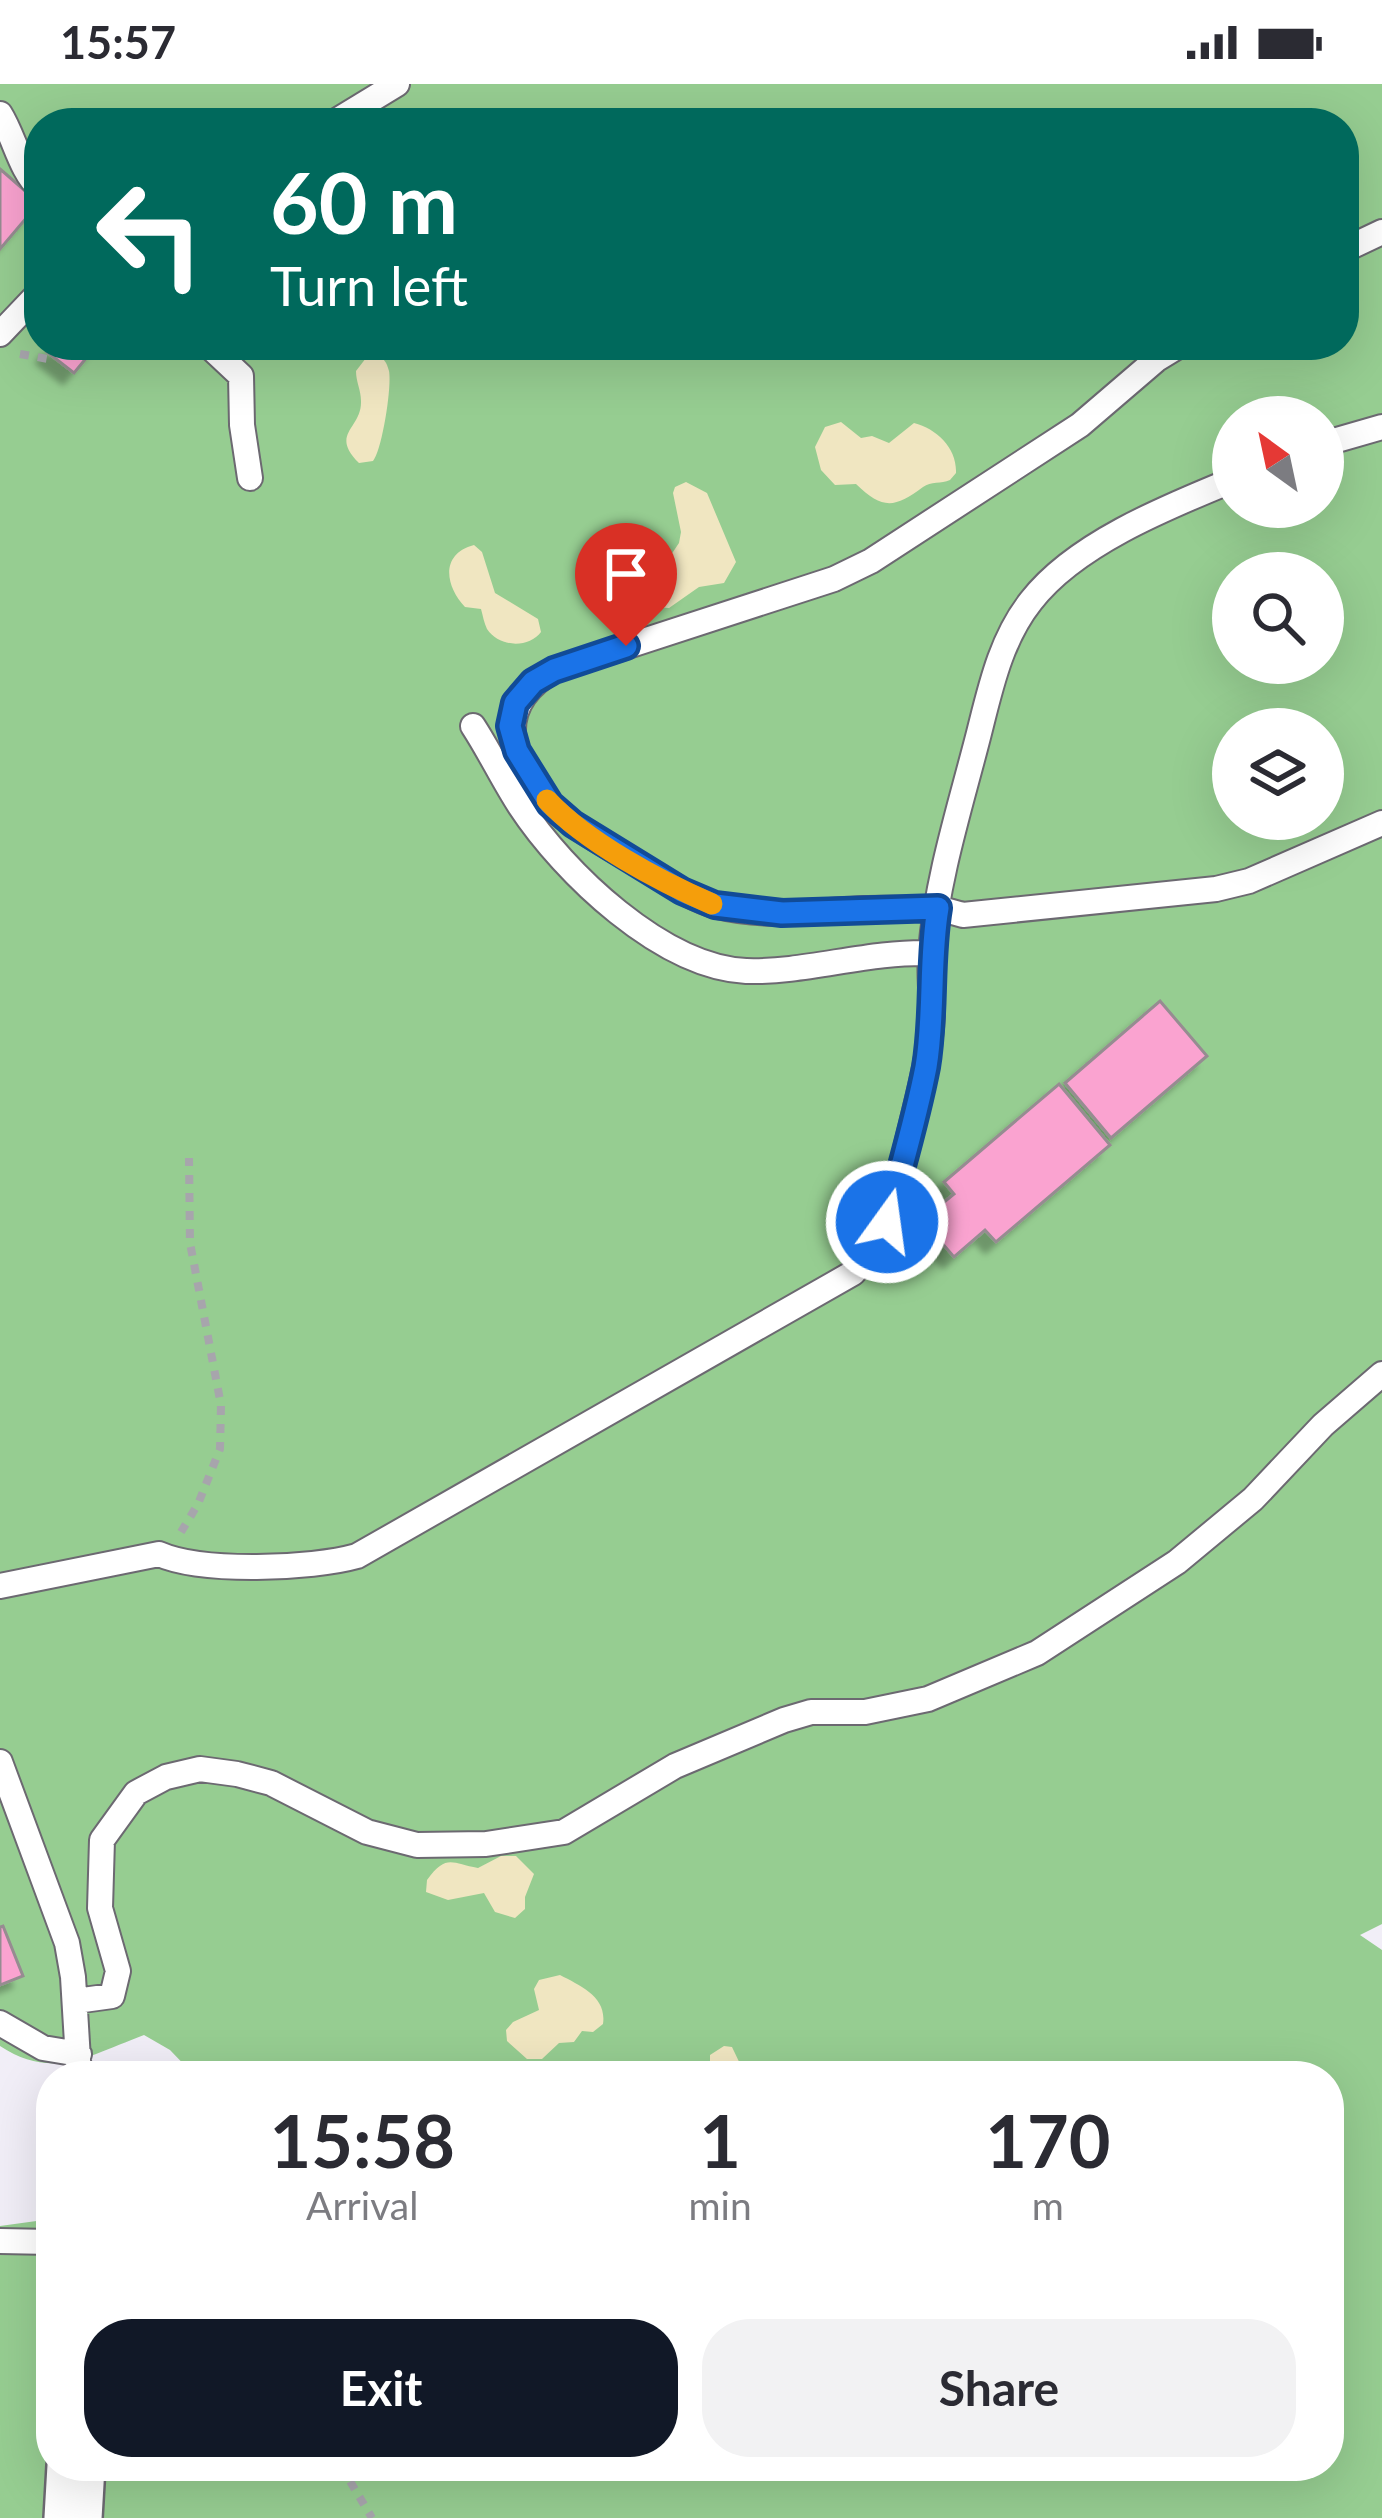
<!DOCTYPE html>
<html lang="en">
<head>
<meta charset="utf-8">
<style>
  :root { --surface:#fff; --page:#f2f2f3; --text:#2b2b33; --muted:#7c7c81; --accent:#111827 }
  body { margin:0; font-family:Lato,sans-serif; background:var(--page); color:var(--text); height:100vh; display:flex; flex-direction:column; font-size:45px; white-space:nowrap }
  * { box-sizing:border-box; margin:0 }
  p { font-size:39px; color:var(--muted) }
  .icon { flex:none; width:66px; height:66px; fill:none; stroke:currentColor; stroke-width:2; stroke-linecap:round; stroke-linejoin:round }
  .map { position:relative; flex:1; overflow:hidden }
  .details { position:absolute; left:36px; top:1977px; width:1308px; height:420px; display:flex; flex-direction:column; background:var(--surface); border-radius:48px; box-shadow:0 12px 48px #0002 }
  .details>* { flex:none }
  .top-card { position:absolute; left:24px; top:24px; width:1335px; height:252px; border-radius:48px; box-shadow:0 12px 48px #0002; background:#00695c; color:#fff; overflow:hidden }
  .needle { width:78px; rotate:327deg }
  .controls { position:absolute; left:1212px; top:312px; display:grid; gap:24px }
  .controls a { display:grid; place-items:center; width:132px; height:132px; border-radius:50%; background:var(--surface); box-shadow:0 12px 48px #0002; font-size:60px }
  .pin { position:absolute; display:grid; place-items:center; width:102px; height:102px; color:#fff; margin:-123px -51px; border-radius:50% 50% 50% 0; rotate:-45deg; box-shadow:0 0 12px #0007 }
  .pin .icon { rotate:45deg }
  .me { position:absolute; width:132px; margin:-66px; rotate:14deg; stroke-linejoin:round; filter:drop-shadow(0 0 9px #0008) }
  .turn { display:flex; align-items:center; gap:42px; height:252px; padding:0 48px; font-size:54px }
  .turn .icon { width:156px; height:156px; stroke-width:2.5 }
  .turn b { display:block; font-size:84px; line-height:102px }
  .eta { display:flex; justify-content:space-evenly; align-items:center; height:204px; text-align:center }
  .eta b { font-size:72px; font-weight:700; line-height:84px }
  .action { display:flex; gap:24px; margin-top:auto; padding:24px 48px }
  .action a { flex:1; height:138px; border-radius:48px; background:var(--accent); color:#fff; font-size:48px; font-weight:700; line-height:138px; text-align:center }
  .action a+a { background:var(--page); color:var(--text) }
  .status { display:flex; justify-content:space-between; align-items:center; height:84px; padding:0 60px; background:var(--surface); direction:ltr }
  .status svg { height:33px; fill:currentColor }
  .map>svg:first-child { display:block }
  .green { fill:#96cd91; fill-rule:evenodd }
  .sand { fill:#f0e6c1 }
  .building { fill:#faa3d0; stroke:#968c91; stroke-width:3; filter:url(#shadow) }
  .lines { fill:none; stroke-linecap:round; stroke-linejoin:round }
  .service-casing { stroke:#6c6971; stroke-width:28 }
  .tertiary-casing { stroke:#6c6971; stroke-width:62 }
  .path { stroke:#a7a5ac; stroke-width:8; stroke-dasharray:9 9; stroke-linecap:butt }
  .service { stroke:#fff; stroke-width:24 }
  .tertiary { stroke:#fff; stroke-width:57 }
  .route-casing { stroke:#114b97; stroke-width:30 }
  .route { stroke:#1a73e8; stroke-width:21 }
  .slow { stroke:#f59e0b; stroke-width:21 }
</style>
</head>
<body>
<div class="status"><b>15:57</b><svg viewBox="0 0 49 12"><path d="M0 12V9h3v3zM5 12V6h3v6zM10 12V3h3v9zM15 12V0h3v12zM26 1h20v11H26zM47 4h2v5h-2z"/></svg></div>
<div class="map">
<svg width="1382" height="2434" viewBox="0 0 1382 2434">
  <defs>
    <filter id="shadow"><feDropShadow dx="-11" dy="11" stdDeviation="3" flood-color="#0004"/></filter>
  </defs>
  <rect width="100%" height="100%" fill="#f1eef7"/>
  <path class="green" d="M0,0h1382v1840l-22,11 22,15v568h-1382v-292l51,-7v247h1278v-390h-1134l-25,-26 -26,-15c-54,20 -91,46 -144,11zM39,39h1305v222h-1305zM1233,333h90v90h-90zM1233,489h90v90h-90zM1233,645h90v90h-90z"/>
  <path class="sand" d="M378,270c7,7 8,7 11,17 3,16 -7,79 -16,90l-14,2c-30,-30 3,-34 2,-62 0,-11 -5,-19 -5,-30l10,-13z
    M841,338l20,16 11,-2 17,7 25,-20c23,6 43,25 42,50l-6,7c-9,4 -19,1 -27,7 -29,22 -41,22 -67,-3l-21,1 -14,-15 -6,-23 10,-20z
    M686,398l21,11 29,69 -12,21 -25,4 -30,21 -15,-1 -8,-15 33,-49 2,-11 -8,-39 2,-6z
    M474,461l8,7 13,41 43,26 3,13c-12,16 -41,16 -54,-3 -3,-6 -4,-13 -6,-20l-16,-2c-20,-21 -25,-53 9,-62z
    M501,1772h15l18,18 -9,23v12l-10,9 -20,-6 -11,-19 -36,7 -22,-8 1,-12c20,-27 25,-16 51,-12z
    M560,1891c21,11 47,22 43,49l-10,8 -11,-1 -8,11 -15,1 -17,16h-15l-20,-18 -1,-11 7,-8 26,-12 -5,-21 5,-9z
    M724,1962l8,1 10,21 12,8h-44v-21z"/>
  <path class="building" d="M0,85l39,34 -39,46z
    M53,261h44l-23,28 -27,-21z
    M1160,917l47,55 -96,82 -46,-55z
    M1059,1000l51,61 -114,97 -11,-12 -31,27 -32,-37 32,-26 -10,-12z
    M3,1842l20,50 -23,9v-58z"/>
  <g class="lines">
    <g class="service-casing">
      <path id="service" d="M0,30c14,22 21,58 39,73
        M333,39l64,-39
        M1344,166l38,-18
        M0,250l39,-41
        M164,261l45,1 32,30 1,49 8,53
        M1180,261l-23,14 -77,66 -209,136 -37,18 -280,91c-74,43 -36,114 19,154 20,15 42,26 63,39 26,15 52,35 81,43 48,12 98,5 147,3 25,-1 49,1 74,-1l25,7 253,-26 33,-8 133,-58
        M1323,360l59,-17
        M473,642c17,26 30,54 47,80 44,67 142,161 226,165 59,2 122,-20 185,-18
        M0,1502l159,-32c43,19 152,15 198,2l496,-283c39,-40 44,-88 57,-141 9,-38 20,-77 22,-117 0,-21 -3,-43 -1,-64 6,-72 29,-144 47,-214 12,-47 22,-97 53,-136 44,-57 136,-94 202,-121
        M0,1678l67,181 6,34 6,99
        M76,1917l36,-5 6,-25 -18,-63 2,-68 34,-47 30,-16 34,-8 37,5 34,9 96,49 50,13 69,-1 78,-12 111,-66 109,-46 27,-8h54l63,-13 109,-46 140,-91 76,-63 70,-74 59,-51
        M0,1939l43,25 36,6
        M0,2157l51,1"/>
    </g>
    <g class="tertiary-casing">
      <path id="tertiary" d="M73,2434l3,-52"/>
    </g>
    <path class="path" d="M20,270l34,6
      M181,1448l17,-28 22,-55 1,-44 -31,-162 -1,-85
      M341,2382l31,52"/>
    <use href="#service" class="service"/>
    <use href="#tertiary" class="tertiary"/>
  </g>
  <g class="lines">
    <g class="route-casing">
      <path id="route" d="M626,562l-72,24 -21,12 -18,21 -5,23 7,25 33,53 23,20 109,67 33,14 67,8 156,-5c-9,53 -3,106 -12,159 -10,52 -26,104 -39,155"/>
    </g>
    <use href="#route" class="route"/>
    <path class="slow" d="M547,716c39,42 112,81 165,104"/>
  </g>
</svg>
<div class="controls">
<a><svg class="needle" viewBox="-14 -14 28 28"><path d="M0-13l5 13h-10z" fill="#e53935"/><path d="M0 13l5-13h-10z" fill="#7c7c81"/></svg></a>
<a><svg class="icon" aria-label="search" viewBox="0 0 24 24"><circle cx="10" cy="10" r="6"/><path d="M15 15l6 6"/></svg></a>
<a><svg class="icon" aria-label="layers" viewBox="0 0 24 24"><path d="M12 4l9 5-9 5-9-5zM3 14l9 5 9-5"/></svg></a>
</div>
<div class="pin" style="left:626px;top:562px;background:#d93025"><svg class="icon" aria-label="arrive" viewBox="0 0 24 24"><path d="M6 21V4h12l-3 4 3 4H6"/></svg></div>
<svg class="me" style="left:887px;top:1138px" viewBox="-20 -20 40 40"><circle r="17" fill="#1a73e8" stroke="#fff" stroke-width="3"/><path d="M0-11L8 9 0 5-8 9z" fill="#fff"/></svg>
<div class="top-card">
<div class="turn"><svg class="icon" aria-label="left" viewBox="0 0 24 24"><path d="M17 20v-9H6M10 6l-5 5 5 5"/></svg><div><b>60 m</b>Turn left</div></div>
</div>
<section class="details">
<div class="eta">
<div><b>15:58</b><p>Arrival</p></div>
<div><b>1</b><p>min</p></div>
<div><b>170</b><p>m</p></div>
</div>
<div class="action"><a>Exit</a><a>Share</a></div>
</section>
</div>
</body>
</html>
